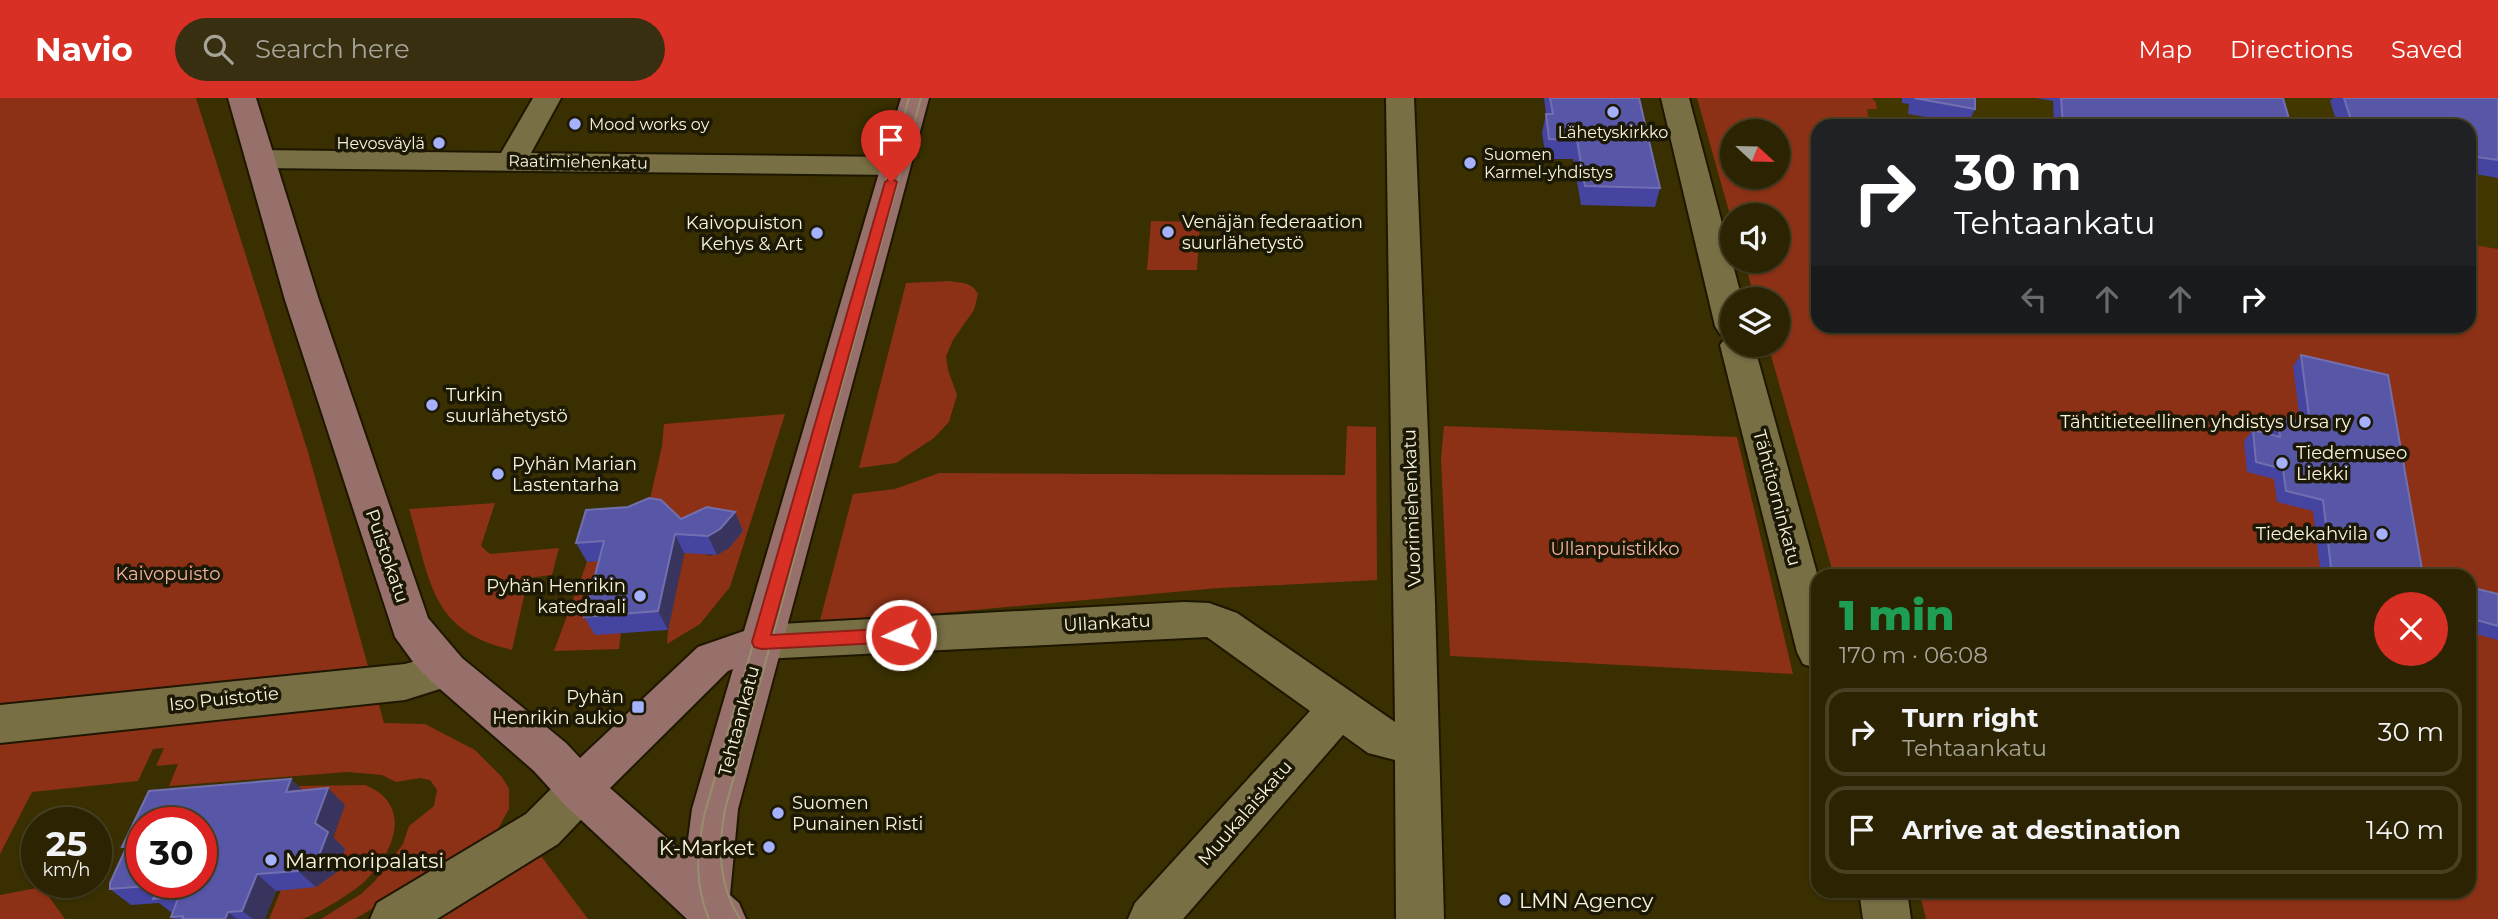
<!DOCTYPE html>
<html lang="en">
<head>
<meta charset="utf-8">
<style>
  :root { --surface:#2b2301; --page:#372f10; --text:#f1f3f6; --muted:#a6a499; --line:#474023; --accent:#d93025 }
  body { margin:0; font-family:Montserrat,sans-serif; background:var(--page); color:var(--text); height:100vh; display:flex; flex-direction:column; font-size:26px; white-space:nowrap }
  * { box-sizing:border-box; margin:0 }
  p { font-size:23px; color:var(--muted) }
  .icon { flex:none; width:38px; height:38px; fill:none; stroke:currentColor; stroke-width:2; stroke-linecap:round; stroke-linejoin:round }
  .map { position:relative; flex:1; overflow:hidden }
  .panel { position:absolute; left:1811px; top:471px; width:665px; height:329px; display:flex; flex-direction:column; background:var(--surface); border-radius:21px; box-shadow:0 2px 5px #0004,0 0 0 2px var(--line) }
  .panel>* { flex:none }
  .hud { position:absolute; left:1811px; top:21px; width:665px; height:214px; border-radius:21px; box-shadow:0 2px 5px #0004,0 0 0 2px var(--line); background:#202124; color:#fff; overflow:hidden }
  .needle { width:46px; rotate:112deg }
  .fabs { position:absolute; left:1720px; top:21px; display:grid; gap:14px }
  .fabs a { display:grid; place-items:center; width:70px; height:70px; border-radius:50%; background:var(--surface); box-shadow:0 2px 5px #0004,0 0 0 2px var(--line); font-size:35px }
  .speed { position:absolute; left:21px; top:709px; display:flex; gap:14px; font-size:35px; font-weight:700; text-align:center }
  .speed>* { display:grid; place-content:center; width:91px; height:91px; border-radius:50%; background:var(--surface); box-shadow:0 2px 5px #0004,0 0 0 2px var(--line); line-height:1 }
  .speed small { font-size:18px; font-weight:400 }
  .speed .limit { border:10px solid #d22; background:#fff; color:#111 }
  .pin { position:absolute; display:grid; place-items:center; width:60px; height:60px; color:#fff; margin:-72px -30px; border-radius:50% 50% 50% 0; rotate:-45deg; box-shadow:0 0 7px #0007 }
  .pin .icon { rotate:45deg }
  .me { position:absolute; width:77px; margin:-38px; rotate:267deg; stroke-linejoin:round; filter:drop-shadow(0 0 5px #0008) }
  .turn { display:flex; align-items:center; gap:24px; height:147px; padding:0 28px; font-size:32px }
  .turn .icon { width:91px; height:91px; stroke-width:2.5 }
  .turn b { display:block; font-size:49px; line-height:60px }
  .lanes { display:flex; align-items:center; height:66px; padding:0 28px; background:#0003; justify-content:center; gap:35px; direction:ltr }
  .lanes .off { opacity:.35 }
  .round { display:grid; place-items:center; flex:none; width:74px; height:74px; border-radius:37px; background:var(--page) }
  .summary { display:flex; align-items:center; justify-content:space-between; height:119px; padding:0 28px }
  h1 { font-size:42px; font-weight:800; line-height:52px; color:#1e9e55 }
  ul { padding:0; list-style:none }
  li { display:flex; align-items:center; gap:21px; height:88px; margin:0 14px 10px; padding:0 14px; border:4px solid var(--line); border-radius:21px }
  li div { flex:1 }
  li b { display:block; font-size:26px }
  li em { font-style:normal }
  header { display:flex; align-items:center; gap:42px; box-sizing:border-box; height:98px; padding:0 35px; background:var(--accent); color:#fff }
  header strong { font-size:33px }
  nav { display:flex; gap:38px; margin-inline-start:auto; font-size:24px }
  .search { width:490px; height:63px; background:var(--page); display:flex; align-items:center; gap:18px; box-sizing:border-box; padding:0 24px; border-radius:38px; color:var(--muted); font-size:26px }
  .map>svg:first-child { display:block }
  .built { fill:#433700 }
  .green { fill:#8c3116; fill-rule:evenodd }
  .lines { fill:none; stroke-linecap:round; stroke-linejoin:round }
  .street-casing { stroke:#1e1700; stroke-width:4 }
  .secondary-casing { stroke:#1e1700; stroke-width:4 }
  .street { fill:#796f45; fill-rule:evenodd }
  .secondary { fill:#97706b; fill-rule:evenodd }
  .tram { stroke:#978f6c; stroke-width:2 }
  .wall { fill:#4544a0 }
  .shaded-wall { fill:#38345e }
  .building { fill:#5857a7; stroke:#716faf; stroke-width:2; fill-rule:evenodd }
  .route { fill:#d93025; stroke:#8d1f18; stroke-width:2 }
  .poi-dot { fill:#a5b1fc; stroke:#1c1806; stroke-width:2.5 }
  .labels { text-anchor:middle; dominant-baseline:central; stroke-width:7; stroke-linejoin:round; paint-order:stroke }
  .far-poi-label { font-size:16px; fill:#f8f3db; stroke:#1c1806; text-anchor:start }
  .far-street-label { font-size:16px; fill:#f8f3db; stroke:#1c1806 }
  .poi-label { font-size:18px; fill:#f8f3db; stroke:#1c1806; text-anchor:start }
  .street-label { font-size:18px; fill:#f8f3db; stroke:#1c1806 }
  .park-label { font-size:18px; fill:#f1b4a2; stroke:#1c1806 }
  .near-poi-label { font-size:21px; fill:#f8f3db; stroke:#1c1806; text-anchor:start }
</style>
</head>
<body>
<header>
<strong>Navio</strong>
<div class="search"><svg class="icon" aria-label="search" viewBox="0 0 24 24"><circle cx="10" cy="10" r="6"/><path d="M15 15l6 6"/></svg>Search here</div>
<nav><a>Map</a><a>Directions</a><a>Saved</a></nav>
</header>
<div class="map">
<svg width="2498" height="821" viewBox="0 0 2498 821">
  <rect width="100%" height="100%" fill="#392f01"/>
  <path class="built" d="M1697,0h801v151l-29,-5v-118h-651l-31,-2z"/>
  <path class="green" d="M0,0h196l112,354 76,271 41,1 50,26 27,27 7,12v20l-14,25 -140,85h-34l40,-25 14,-13 28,-37 6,-18 25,-20 3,-16 -7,-10 -10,-2 -24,4 -14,-7 -34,-3 -179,14 9,-22 -22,2 8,-18 -11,1 -15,32 -106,11 -32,62z
    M1697,0h175l4,5 1,6h-10l1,7 5,5 -6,5h-49v200h651v-82l29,5v670h-572l-7,-28h550v-315h-635l-66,-231h10v-46h-23l-11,-38h34v-46h-46v7zM1732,33h46v46h-46z
    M1151,123l49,1 -3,48h-50z
    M949,183c13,2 23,1 29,13l-4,16 -21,30 -7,16 2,14 9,25 -8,27 -15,16 -38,25 -37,5 47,-185z
    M785,316l-55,173 -30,37 -33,20 1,-14 18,-84 24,10 19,-8 -84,-27 17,-75 2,-22z
    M1347,328l29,1 1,153 -158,8 -400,36 34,-130 42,-5 44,-16 406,2z
    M1444,328l293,11 56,237 -343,-18 -9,-197z
    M495,405l-14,43 9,8 69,-6 -7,27 -24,3 -16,72c-83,-19 -81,-70 -103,-141z
    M614,461l7,74 -2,16 -65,2 33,-89z
    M365,687c48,19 30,66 1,95 -10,11 -50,35 -64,39 -10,0 -23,0 -33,0l12,-29 52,-51 11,-33 -110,-13 63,-7z
    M541,758l47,63h-157z
    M42,789l23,32h-65v-24z"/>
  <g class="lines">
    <g class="street-casing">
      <path id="street" d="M533,0h28l-30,55 364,4 11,3 4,6 -4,6 -11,3 -635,-7 -11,-3 -4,-6 4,-6 11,-3 241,3z
        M1386,0h28l21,505 9,316h-48l-1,-159 -27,-7 -25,-18 -160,184h-55l7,-16 175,-192 -103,-74 -446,22 -15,-5 -6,-12 6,-12 15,-5 423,-23 25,1 28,10 158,109z
        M1661,0h28l53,201h-10v46h22l64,232v92l-15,-5 -6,-12 -77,-307 7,-9 -7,-2 -5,-8z
        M447,554l15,6 6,12 -6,12 -57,18 -405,43v-38l405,-41z
        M580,672l16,6 7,14 -7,14 -38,40 -121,75h-67l7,-16 149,-89 38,-38z
        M1859,793h48l4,28h-48z"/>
    </g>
    <g class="secondary-casing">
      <path id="secondary" d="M228,0h28l63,202 109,318 34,40 104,85 14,15 118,-111 46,-16 157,-533h28l-191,711 -8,86 9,8 7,16h-59l-123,-115 -30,-33 -102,-89 -16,-16 -21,-29 -110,-337zM733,571l-41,140 -6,46 -76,-67 118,-117z"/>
    </g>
    <use href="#street" class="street"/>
    <use href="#secondary" class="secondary"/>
    <path class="tram" d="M709,821c-15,-35 -12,-67 -5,-103l205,-718
      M740,821c-22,-35 -22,-70 -15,-110l196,-711"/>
  </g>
  <path class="wall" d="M1544,0h95l21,90 -5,19 -74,-2 -8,-46h-27l-4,-26 4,-19z
    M1902,0h73v11l-7,15 -60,-10 1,-10 -7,-1z
    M2036,0h247l8,28h-237l-1,-25z
    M2333,0h165v80l-29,-5v-47h-131l-8,-25z
    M2301,257l122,220 5,1h-107l-8,-65 -36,-9 -3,-23 -27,-7 -3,-31 9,-11 17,5 -1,-8 9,-11 22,5 -7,-55z
    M628,409l53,12 54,-7 8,19 -14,17 -12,7 -33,-2 -16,77 -73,5 -11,-18 15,-56 -12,1 -11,-19z
    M2469,489l29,7v46l-29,-8z
    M291,681l12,12 42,14 -12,32 12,12 -8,23 -21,15 -40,4 -11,28h-91l-3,-2 1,-4 -13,-10 -28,2 -21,-16 15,-40 -3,-2z"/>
  <path class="shaded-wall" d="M735,414l8,19 -14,17 -12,7 -9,-19z
    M675,436l9,19 -16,77 -10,-19z
    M291,681l18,17 -23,-4z
    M328,690l17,17 -12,32 12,12 -8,23 -21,15 -18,-16z
    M257,776l19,17 -11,28h-12l-11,-8z
    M228,814l9,7h-12z"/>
  <path class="building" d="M1550,0h89l21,90 -75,-2 -8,-46 -28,-1 -3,-25h7z
    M1914,0h61v11z
    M2061,0h222l8,28h-228z
    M2344,0h154v62l-29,-4v-30h-116z
    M2301,257l87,20 35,200 5,1h-96l-9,-76 -37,-9 -3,-22 -27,-7 -3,-32 27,7 -2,-21 32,8z
    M649,400l12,2 20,19 26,-12 28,5 -15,17 -12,7 -33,-2 -17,77 -74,6 20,-76 -28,2 10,-33 42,-3z
    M2469,489l29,7v32l-29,-8z
    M291,681l-5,13 42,-4 -13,35 13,9 -9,23 -21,16 -41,3 -15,37 -14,1 -3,7h-43l1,-3 -12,1 8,-21 -26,3 7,-14 -50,4v-6l17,-37 -5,1 27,-56zM142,724h59v60h-59z"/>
  <path class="route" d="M891,80l6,4 -126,453 130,-7 6,2 3,5 -3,4 -6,3 -140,7 -7,-2 -2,-5 133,-460z"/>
  <g class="poi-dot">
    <circle cx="1613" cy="14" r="7"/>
    <circle cx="575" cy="26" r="7"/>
    <circle cx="439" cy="45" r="7"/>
    <circle cx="1470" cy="65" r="7"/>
    <circle cx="1168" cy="134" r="7"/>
    <circle cx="817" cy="135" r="7"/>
    <circle cx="432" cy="307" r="7"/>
    <circle cx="2365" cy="324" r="7"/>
    <circle cx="2282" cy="365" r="7"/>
    <circle cx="498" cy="376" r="7"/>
    <circle cx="2382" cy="436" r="7"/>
    <circle cx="640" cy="498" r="7"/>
    <rect x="631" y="602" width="14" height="14" rx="3.5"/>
    <circle cx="778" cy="715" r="7"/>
    <circle cx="769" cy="749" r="7"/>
    <circle cx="271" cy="762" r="7"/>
    <circle cx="1505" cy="802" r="7"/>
  </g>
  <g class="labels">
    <g class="far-poi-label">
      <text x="589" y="26">Mood works oy</text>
      <text x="1613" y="34" text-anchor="middle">Lähetyskirkko</text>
      <text x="425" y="45" text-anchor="end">Hevosväylä</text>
      <text x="1484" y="56">Suomen<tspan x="1484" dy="18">Karmel-yhdistys</tspan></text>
    </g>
    <g class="far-street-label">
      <text transform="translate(578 64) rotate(1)">Raatimiehenkatu</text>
    </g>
    <g class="poi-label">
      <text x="1182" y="124">Venäjän federaation<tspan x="1182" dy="21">suurlähetystö</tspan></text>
      <text x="803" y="125" text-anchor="end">Kaivopuiston<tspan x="803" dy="21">Kehys &amp; Art</tspan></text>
      <text x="446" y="297">Turkin<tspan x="446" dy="21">suurlähetystö</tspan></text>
      <text x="2351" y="324" text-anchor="end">Tähtitieteellinen yhdistys Ursa ry</text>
      <text x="2296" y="355">Tiedemuseo<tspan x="2296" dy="21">Liekki</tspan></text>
      <text x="512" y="366">Pyhän Marian<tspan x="512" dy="21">Lastentarha</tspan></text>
      <text x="2368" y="436" text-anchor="end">Tiedekahvila</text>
      <text x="626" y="488" text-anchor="end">Pyhän Henrikin<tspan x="626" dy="21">katedraali</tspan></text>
      <text x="624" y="599" text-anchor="end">Pyhän<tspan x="624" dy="21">Henrikin aukio</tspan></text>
      <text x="792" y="705">Suomen<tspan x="792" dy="21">Punainen Risti</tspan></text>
    </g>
    <g class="street-label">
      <text transform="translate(1777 400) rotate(75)">Tähtitorninkatu</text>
      <text transform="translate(1412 410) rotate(-92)">Vuorimiehenkatu</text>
      <text transform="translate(387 458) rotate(71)">Puistokatu</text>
      <text transform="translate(1107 525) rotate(-3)">Ullankatu</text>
      <text transform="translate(224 601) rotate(-6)">Iso Puistotie</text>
      <text transform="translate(739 623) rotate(-75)">Tehtaankatu</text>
      <text transform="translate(1245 715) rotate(-49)">Muukalaiskatu</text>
    </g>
    <g class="park-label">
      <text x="1615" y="451">Ullanpuistikko</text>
      <text x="168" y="476">Kaivopuisto</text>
    </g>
    <g class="near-poi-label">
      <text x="755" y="749" text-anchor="end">K-Market</text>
      <text x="285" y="762">Marmoripalatsi</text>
      <text x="1519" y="802">LMN Agency</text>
    </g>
  </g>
</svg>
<div class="fabs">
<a><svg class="needle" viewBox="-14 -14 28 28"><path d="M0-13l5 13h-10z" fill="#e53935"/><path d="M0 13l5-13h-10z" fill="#a6a499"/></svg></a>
<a><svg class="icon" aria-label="sound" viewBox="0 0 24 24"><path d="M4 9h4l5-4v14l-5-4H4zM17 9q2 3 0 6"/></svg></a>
<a><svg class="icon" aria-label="layers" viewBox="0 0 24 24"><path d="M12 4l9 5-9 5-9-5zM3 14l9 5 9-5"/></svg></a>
</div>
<div class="speed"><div>25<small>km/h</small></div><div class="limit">30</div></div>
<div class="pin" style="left:891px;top:84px;background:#d93025"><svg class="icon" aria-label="arrive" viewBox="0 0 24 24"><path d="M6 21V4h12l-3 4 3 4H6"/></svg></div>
<svg class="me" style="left:901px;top:537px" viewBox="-20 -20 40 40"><circle r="17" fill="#d93025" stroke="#fff" stroke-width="3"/><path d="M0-11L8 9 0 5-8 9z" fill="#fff"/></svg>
<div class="hud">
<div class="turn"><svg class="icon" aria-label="right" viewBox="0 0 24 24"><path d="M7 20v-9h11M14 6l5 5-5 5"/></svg><div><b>30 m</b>Tehtaankatu</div></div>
<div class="lanes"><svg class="icon off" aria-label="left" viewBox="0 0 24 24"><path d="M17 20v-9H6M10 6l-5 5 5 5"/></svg><svg class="icon off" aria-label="ahead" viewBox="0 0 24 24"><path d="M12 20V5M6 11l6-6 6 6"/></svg><svg class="icon off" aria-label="ahead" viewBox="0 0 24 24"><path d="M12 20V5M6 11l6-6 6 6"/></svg><svg class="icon" aria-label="right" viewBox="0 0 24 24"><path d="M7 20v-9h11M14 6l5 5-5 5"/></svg></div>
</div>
<section class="panel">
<div class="summary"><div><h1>1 min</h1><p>170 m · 06:08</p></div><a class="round" style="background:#d93025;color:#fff"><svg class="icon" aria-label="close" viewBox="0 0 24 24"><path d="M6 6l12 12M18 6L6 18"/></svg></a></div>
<ul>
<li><svg class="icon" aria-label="right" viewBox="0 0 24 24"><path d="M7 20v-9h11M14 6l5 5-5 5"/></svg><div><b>Turn right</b><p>Tehtaankatu</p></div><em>30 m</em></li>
<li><svg class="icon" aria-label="arrive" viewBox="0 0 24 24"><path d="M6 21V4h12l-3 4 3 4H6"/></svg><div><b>Arrive at destination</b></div><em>140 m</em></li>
</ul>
</section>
</div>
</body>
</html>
